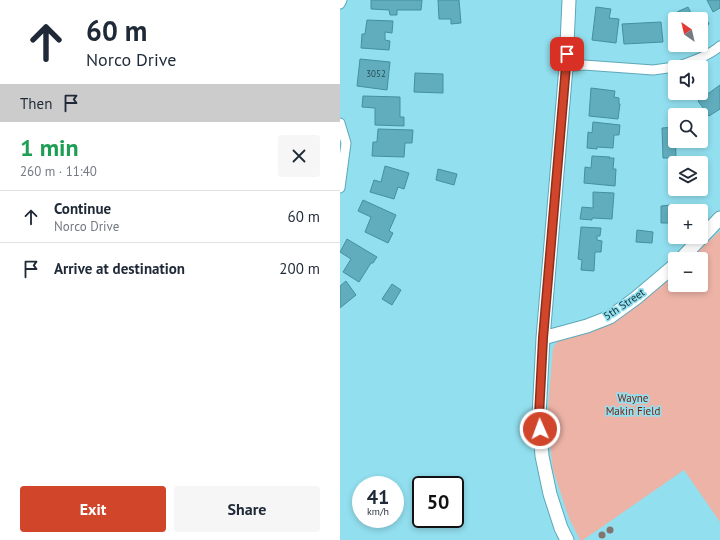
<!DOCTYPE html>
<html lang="en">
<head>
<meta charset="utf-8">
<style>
  :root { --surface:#fff; --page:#f6f6f7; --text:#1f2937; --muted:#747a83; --line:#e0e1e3; --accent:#d1462b }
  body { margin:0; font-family:"PT Sans",sans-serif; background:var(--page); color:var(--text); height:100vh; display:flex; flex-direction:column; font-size:15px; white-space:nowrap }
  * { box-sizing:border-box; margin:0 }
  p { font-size:13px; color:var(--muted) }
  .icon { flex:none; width:22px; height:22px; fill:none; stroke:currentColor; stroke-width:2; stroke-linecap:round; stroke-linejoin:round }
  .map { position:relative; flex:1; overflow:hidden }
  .details { display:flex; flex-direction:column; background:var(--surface); width:340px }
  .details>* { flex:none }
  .hud { background:#fff; color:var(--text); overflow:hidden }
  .needle { width:26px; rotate:326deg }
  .tools { position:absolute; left:328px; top:12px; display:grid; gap:8px }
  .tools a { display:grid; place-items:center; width:40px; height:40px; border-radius:4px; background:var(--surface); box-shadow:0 2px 6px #0003; font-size:20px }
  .speed { position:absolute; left:12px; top:476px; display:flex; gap:8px; font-size:20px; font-weight:700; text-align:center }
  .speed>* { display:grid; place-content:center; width:52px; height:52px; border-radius:50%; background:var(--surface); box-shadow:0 2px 6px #0003; line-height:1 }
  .speed small { font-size:10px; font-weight:400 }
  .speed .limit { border:2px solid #111; border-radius:6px; background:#fff; color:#111 }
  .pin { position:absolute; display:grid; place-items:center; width:34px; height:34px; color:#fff; margin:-17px; border-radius:8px; box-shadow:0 2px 6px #0006 }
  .me { position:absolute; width:44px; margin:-22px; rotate:358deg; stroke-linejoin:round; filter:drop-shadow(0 0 3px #0008) }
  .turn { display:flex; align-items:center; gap:14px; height:84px; padding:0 20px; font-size:18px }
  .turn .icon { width:52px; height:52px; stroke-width:2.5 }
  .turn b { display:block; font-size:28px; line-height:34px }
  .then { display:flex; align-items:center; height:38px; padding:0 20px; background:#0003; gap:8px; font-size:15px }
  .round { display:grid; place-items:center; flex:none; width:42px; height:42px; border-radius:4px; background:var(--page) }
  .summary { display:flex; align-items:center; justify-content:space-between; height:68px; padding:0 20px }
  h1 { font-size:24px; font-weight:800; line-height:30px; color:#1e9e55 }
  .action { display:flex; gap:8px; margin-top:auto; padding:8px 20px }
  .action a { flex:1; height:46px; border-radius:4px; background:var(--accent); color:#fff; font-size:16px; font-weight:800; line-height:46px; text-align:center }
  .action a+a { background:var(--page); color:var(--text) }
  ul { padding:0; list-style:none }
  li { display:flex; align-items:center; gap:12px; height:52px; padding:0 20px; border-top:1px solid var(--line) }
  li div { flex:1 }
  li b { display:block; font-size:15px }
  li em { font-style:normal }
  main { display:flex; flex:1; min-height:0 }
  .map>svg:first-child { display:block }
  .green { fill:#edb3a7 }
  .building { fill:#61adbd; stroke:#4390a0 }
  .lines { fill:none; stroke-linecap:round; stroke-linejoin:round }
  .street-casing { stroke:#5da8b8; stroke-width:11 }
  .secondary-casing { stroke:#5da8b8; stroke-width:15 }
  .street { stroke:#fff; stroke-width:9 }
  .secondary { stroke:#fff; stroke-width:13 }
  .tree { fill:#837470 }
  .route-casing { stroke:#882e1c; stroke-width:10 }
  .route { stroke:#d1462b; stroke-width:7 }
  .labels { text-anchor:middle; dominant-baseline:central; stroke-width:3.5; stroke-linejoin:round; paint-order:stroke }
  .number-label { font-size:9px; fill:#245058 }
  .street-label { font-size:11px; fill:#103137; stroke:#92dfef }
  .park-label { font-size:11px; fill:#771c09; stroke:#92dfef }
</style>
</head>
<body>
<main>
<section class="details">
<div class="hud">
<div class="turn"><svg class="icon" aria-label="ahead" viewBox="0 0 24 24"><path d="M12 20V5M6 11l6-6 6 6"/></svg><div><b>60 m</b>Norco Drive</div></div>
<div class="then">Then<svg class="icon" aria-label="arrive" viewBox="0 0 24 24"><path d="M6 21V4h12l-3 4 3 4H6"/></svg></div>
</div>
<div class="summary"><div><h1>1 min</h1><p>260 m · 11:40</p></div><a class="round"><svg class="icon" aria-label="close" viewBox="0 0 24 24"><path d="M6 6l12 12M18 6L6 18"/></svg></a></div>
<ul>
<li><svg class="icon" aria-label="ahead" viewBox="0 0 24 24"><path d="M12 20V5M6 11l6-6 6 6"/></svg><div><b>Continue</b><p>Norco Drive</p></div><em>60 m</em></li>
<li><svg class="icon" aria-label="arrive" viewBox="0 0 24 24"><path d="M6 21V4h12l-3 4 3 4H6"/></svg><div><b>Arrive at destination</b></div><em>200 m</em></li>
</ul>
<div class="action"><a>Exit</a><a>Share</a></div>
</section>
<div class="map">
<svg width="380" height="540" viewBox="0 0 380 540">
  <rect width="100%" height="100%" fill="#92dfef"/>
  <path class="green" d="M380,231v291l-36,-52 -101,70h-3l-11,-22 -16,-48 -6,-50 6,-72c2,-3 4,-6 6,-7 10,-6 23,-7 33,-10 34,-12 57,-36 83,-59v13h26v-26h-12z"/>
  <path class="building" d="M31,0h51l-1,10h-24v5h-7l-1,-5 -18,-1z
    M98,0h21l2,23 -10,1v-5h-12z
    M367,0h13v8l-7,4z
    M256,7l15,2 -2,9 10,1 -3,24 -24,-3z
    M348,7l6,12h-17l3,-1 -3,-6z
    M365,16l4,8 -8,4v-9h-3z
    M27,20l26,1 -1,12 -7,-1v8l5,1 -1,9 -28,-2 1,-14h3z
    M321,22l2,20 -39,2 -2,-20z
    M20,59l30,3 -3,28 -30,-4z
    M75,73l28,1v19l-29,-1z
    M380,85v24l-11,7 -11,-15z
    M251,88l24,3 -1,6 5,1v6h1l-2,15 -29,-3z
    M23,96l37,1v20h4v9l-29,-1v-17l-13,-1z
    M253,122l27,3 -1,10h-5l-1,13 -16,-1v2l-10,-1 1,-16 4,1z
    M335,127l1,31h-13l-1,-30z
    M38,129l35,1 -1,13h-7l-1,14 -32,-1 1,-14h4z
    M252,156l18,1 -1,1h5l-1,11h3l-1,17 -31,-3 1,-16 6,1z
    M45,166l24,7 -5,16 -6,-2 -4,12 -24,-7 4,-12 7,2z
    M98,169l19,5 -3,11 -18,-5z
    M253,192l21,1 -2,26 -20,-1v2l-12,-1 2,-12 11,1z
    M23,200l33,15 -7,16 4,2 -5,10 -23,-11 6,-15 -13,-6z
    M331,205v18h-10v-17z
    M241,227l20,1 -1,8h-3v4l5,1 -1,11h-6l-1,19 -13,-1 1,-10 -4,-1z
    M297,230l16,2 -1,11 -16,-1z
    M7,239l30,18 -4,6h-2l-12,19 -16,-10 8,-13 -11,-7z
    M6,281l10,14 -16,13v-22z
    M52,284l9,6 -9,15 -10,-6z"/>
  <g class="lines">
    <g class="street-casing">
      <path id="street" d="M0,4l2,-4
        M226,67l18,-2 69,5 22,-3
        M336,67c14,-5 33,-11 44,-21
        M0,123l6,20 -6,45"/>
    </g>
    <g class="secondary-casing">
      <path id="secondary" d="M341,259l39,-41
        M203,338l44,-12 23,-9 26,-19 39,-33
        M227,540l-6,-12 -11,-34 -8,-38 -3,-40 4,-78 23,-271 3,-67"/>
    </g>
    <use href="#street" class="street"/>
    <use href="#secondary" class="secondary"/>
  </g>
  <g class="tree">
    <circle cx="270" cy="530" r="3.5"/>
    <circle cx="262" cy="535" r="3.5"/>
  </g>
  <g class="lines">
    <g class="route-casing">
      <path id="route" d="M200,429l-1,-13 4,-78 24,-284"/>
    </g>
    <use href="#route" class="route"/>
  </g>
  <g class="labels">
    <g class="number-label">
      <text x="36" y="73">3052</text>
    </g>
    <g class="street-label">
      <text transform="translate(284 304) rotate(-34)">5th Street</text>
    </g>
    <g class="park-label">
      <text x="293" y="398">Wayne<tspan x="293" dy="13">Makin Field</tspan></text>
    </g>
  </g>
</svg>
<div class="tools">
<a><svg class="needle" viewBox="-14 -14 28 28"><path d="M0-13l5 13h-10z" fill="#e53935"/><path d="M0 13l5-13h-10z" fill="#747a83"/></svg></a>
<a><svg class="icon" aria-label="sound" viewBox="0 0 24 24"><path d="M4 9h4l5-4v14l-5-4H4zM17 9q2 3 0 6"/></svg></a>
<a><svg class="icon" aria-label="search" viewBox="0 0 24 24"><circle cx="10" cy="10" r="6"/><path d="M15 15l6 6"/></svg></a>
<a><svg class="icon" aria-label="layers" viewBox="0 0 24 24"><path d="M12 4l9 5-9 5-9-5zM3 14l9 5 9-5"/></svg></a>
<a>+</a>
<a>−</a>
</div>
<div class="speed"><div>41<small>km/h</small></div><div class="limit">50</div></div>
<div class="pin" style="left:227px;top:54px;background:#d93025"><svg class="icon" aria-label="arrive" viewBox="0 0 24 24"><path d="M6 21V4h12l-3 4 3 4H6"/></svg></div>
<svg class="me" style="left:200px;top:429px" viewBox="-20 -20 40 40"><circle r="17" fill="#d1462b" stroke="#fff" stroke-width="3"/><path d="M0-11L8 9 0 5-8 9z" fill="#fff"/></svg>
</div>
</main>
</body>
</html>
